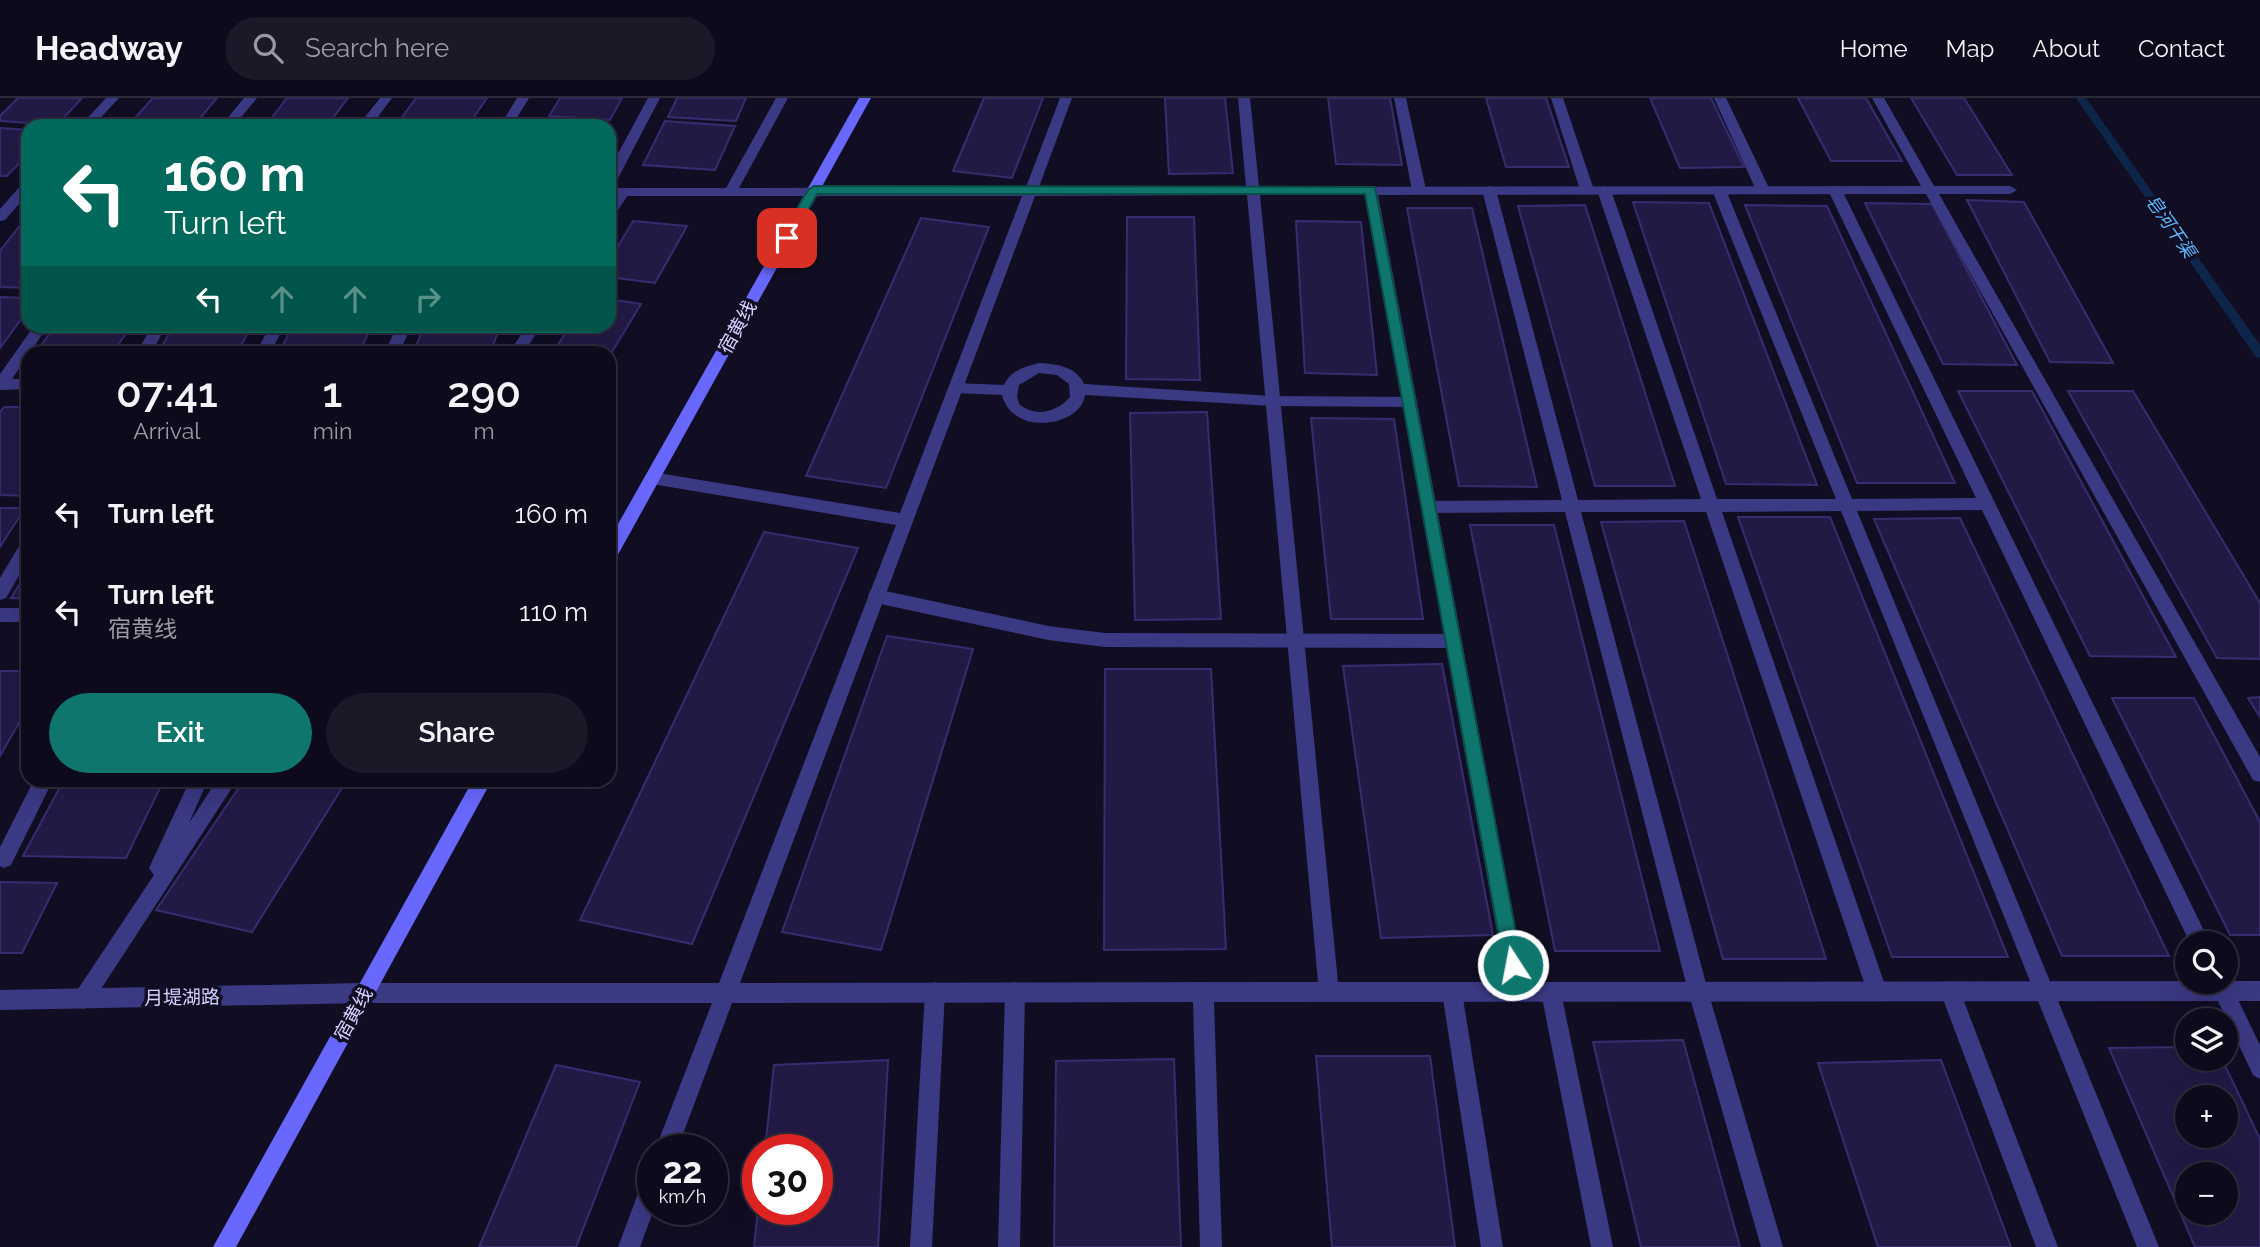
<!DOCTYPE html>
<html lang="en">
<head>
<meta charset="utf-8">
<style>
  :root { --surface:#0d0a1b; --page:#1b1828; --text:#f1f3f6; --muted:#9a9aa3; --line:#2d2b3a; --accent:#0f766e }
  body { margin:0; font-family:Raleway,"Noto Sans SC",sans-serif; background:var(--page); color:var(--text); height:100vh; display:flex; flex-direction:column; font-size:26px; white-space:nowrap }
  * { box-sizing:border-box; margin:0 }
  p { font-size:23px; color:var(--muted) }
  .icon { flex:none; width:38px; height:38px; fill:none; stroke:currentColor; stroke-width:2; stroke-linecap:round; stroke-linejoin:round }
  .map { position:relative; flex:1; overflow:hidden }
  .panel { position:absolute; left:21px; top:248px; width:595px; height:441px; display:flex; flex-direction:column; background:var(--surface); border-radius:21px; box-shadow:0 7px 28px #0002,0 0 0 2px var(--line) }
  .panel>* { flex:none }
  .top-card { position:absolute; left:21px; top:21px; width:595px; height:214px; border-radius:21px; box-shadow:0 7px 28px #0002,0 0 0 2px var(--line); background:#00695c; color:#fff; overflow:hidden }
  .fabs { position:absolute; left:2175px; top:833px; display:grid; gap:14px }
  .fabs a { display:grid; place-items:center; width:63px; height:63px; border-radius:50%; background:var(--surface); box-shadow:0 7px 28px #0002,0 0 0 2px var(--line); font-size:35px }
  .speed { position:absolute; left:637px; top:1036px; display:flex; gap:14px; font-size:35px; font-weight:700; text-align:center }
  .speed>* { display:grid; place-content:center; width:91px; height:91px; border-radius:50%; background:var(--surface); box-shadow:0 7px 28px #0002,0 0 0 2px var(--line); line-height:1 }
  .speed small { font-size:18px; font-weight:400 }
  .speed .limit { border:10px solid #d22; background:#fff; color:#111 }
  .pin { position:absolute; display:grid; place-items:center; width:60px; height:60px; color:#fff; margin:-30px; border-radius:14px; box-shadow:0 4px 10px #0006 }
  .me { position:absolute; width:77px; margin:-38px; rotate:349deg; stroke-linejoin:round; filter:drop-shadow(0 0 5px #0008) }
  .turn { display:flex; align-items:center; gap:24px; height:147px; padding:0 28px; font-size:32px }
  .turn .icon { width:91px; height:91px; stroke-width:2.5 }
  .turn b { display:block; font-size:49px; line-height:60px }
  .lanes { display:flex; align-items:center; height:66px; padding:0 28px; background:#0003; justify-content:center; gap:35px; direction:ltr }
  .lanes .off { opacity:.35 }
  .eta { display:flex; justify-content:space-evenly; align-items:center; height:119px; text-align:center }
  .eta b { font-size:42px; font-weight:600; line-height:49px }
  .cta { display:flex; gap:14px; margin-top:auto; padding:14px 28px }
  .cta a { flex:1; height:80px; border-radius:42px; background:var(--accent); color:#fff; font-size:28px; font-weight:600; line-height:80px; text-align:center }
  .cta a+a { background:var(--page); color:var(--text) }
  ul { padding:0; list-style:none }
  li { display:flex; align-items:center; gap:21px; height:98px; padding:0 28px }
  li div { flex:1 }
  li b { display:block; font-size:26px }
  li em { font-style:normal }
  header { display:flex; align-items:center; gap:42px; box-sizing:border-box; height:98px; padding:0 35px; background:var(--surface); border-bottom:2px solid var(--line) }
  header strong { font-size:33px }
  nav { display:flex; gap:38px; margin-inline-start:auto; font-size:24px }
  .search { width:490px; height:63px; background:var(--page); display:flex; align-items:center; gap:18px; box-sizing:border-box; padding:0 24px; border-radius:38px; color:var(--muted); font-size:26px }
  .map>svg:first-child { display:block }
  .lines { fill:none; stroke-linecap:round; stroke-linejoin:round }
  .stream { fill:#0d2549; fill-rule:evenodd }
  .building { fill:#221a45; stroke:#382c71; stroke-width:2; fill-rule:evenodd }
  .lane { fill:#3a3983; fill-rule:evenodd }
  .street { fill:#3a3983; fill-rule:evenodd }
  .secondary { fill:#6868ff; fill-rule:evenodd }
  .route { fill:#0f766e; stroke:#0a4d48; stroke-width:2 }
  .labels { text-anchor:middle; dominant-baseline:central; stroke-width:7; stroke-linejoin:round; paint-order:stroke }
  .far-water-label { font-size:18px; font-style:italic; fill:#5fb8ff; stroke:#110e24 }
  .street-label { font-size:19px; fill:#d5d1ff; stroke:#110e24 }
</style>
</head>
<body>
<header>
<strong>Headway</strong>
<div class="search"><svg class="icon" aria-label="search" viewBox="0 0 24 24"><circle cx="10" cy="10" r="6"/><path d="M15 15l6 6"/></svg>Search here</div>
<nav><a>Home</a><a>Map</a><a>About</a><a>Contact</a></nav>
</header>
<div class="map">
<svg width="2260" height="1149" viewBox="0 0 2260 1149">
  <rect width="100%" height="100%" fill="#110e24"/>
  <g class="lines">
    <path class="stream" d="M2076,0h10l174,247v13l-4,-1z"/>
  </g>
  <path class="building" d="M18,0h64l-25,27 -57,-4v-5z
    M153,0h64l-20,24 -62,-4z
    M287,0h61l-19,25 -59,-3z
    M416,0h71l-18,26 -69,-4z
    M560,0h62l-12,22 -61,-4z
    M677,0h69l-10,23 -68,-4z
    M984,0h59l-31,80 -59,-7z
    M1165,0h60l8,75 -64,1z
    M1328,0h62l12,67 -66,-1z
    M1486,0h60l23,69h-63z
    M1650,0h61l33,69 -64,1z
    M1798,0h68l36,63h-71z
    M1911,0h53l48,77h-55z
    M665,23l70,5 -20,44 -72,-5z
    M0,30l28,2v24l-21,22h-7z
    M1967,102l57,2 89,161 -63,-1z
    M1633,104l76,1 108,282 -91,-1z
    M1865,105l67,1 85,161 -74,-1z
    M1585,107l90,281h-80l-77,-280z
    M1745,107l82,1 128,277h-98z
    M1407,110h65l65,279 -78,-1z
    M1127,119h67l6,163 -74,-1z
    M921,120l68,9 -103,261 -80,-12z
    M633,123l54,5 -32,57 -46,-6v-16z
    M1296,123l65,1 16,153 -72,-2z
    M21,126h7v64l-28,-1v-36z
    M0,199l28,1v12l-28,38z
    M609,201l32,5 -32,53v-3h-57l18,-28h39z
    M55,228h76l-19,28h-77z
    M174,228h78l-16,28h-79z
    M293,228h79l-14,28h-80z
    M425,228h76l-12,28h-77z
    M1958,293h74l144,266 -86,-1z
    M2068,293h65l127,212v56l-43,-1z
    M4,309h24v89l-28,-1v-83z
    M1207,314l14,207 -86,1 -5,-207z
    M1311,320l83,1 29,200h-92z
    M0,410h25l-25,39z
    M1738,419h92l178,440h-116z
    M1960,420l209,438h-107l-188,-437z
    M1684,423l142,438h-103l-122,-437z
    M1470,427h84l106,426h-105z
    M764,434l94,16 -166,396 -112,-24z
    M28,473v28l-17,-1z
    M887,538l86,13 -92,301 -99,-18z
    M1442,566l51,271 -112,3 -38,-272z
    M1105,571h106l15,280 -122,1z
    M0,573h28v36l-28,49z
    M2260,599v20l-12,-19z
    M2112,600h82l66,124v113h-30z
    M64,682h85l-4,8 -85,-1z
    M244,682h103l-95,152 -96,-22z
    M60,689l85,1h15l-34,70 -103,-2z
    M0,784l57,1 -35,70h-22z
    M1683,942l57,207h-99l-48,-205z
    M2188,949v12h34l38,80v108h-65l-86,-199zM2188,999h38v39h-38zM2188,1076h38v39h-38z
    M1316,958h114l25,191h-123z
    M1174,961l7,188h-127l2,-186z
    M888,962l-10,187h-124l4,-38h59v-59h-52l9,-85z
    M1941,962l70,187h-133l-60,-184z
    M556,967l84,17 -64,165h-97z"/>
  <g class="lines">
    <path class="lane" d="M1394,0h12l20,92 -2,3h-10l-2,-3z
      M1551,0h12l31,92 -2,3h-10l-2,-3z
      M1714,0h12l44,92 -2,3h-10l-2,-3z
      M1489,88l7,4 82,310 123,-1 -104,-309 7,-4 7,4 106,309h119l-124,-309 7,-4 7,4 126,309 124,-1 -148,-308 7,-4 7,4 368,753h-20l-208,-433 -125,1 302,736h-22l-296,-736 -119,1 165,479 -3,7 -7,3 -7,-3 -3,-7 -161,-479h-125l127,479 75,256h-22l-73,-256 -123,-479 -136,1 -8,-6 8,-6 133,-1 -80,-310z
      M623,90l7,4 -16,24 -5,1v-14l9,-14z
      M34,228h14l-36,53h16v10l-28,1v-16z
      M152,228h14l-15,28h-15z
      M270,228h14l-14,28h-15z
      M397,228h14l-12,28h-15z
      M527,228h14l-18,28h-15z
      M1039,265c17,1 37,3 45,21l189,12 137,1 8,5 -8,5 -137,-1 -188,-11c-5,33 -73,41 -83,0l-47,-2 -7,-5 7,-5 49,2c6,-14 22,-19 35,-22zM1039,275l18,2 12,9 1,13c-13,15 -34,21 -51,7l-2,-8 2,-11z
      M28,442v20l-22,38 -6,2v-22l22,-37z
      M876,491l172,37 57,7 348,1 6,2 3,5 -3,5 -6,2 -348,-1 -57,-7 -172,-37 -6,-2 -2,-5 2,-5z
      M0,510h28v14h-28z
      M34,682h19l-42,85 -7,3 -4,-2v-19z
      M190,682h18l-19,43 28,-43h20l-147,226 -7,3 -7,-3 -3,-7 3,-7 78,-117 -5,-7z
      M2226,877l34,70v34l-7,-4 -44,-93h17z
      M1950,883l7,3 3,7 98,256h-22l-96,-256 3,-7z
      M935,884l7,3 3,7 -13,255h-22l15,-255 3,-7z
      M1015,884l7,3 3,7 -5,255h-22l7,-255 3,-7z
      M1452,884l7,3 3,7 41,255h-22l-39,-255 3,-7z
      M1551,884l7,3 3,7 52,255h-22l-50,-255 3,-7z"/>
    <path class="street" d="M106,0h13l-26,28h-13z
      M244,0h13l-23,28h-13z
      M380,0h12l-21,28h-13z
      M517,0h12l-17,28h-12z
      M648,0h12l-44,84 -7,4v-16z
      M776,0h12l-49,90 287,-1 34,-89h12l-33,89h207l-8,-89h12l9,89 662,-1 -49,-88h12l50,88h76l7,4 -7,4h-71l321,563v25l-7,-2 -327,-586 -548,1 148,787 734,-1v20l-1046,1 8,245h-22l-7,-245 -461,1 -55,147h-22l57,-147h-347l-365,7v-20l365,-7h354l177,-458 -244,-41 -8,-6 8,-6 248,41 122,-317h-413v-8h117zM1247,97l71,787 -578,1 295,-787zM1260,97h105l141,787h-168z
      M28,84v12l-23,26 -5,1v-12l23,-26z
      M653,1074l1,37 -14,38h-22l27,-72z"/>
    <path class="secondary" d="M859,0h12l-256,462 -6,1v-21z
      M473,682h19l-256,467h-23z"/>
  </g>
  <path class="route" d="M814,88l561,1 147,778 -2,6 -7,2 -6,-2 -3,-6 -139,-771h-548l-26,47h-9l-2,-3 28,-48z"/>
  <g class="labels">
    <g class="far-water-label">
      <text transform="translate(2171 128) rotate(55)">皂河干渠</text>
    </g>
    <g class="street-label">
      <text transform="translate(737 229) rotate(-61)">宿黄线</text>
      <text transform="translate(182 899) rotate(-1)">月堤湖路</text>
      <text transform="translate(353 916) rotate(-61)">宿黄线</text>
    </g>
  </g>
</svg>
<div class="fabs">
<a><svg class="icon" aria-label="search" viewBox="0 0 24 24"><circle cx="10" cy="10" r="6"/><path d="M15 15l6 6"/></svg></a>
<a><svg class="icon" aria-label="layers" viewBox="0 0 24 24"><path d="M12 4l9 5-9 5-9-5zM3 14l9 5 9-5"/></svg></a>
<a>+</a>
<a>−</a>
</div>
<div class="speed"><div>22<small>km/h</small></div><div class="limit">30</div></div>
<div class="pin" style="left:787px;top:140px;background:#d93025"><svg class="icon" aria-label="arrive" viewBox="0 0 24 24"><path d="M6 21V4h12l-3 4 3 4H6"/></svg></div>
<svg class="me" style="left:1513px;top:867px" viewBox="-20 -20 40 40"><circle r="17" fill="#0f766e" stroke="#fff" stroke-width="3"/><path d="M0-11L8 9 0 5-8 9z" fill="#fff"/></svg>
<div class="top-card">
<div class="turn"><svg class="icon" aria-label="left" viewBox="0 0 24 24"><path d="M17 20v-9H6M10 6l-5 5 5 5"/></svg><div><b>160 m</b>Turn left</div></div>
<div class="lanes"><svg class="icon" aria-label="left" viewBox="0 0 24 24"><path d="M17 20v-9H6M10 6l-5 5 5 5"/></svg><svg class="icon off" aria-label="ahead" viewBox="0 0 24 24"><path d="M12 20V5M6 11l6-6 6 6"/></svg><svg class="icon off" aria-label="ahead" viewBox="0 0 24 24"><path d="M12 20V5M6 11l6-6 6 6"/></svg><svg class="icon off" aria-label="right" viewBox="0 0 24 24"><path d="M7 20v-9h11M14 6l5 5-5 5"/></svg></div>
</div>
<section class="panel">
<div class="eta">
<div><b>07:41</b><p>Arrival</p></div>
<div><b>1</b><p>min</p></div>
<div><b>290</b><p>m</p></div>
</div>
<ul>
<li><svg class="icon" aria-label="left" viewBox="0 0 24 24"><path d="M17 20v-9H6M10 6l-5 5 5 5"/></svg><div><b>Turn left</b></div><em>160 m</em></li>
<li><svg class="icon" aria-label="left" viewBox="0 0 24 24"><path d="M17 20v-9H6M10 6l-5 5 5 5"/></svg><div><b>Turn left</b><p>宿黄线</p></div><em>110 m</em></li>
</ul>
<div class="cta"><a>Exit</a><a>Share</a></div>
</section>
</div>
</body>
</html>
